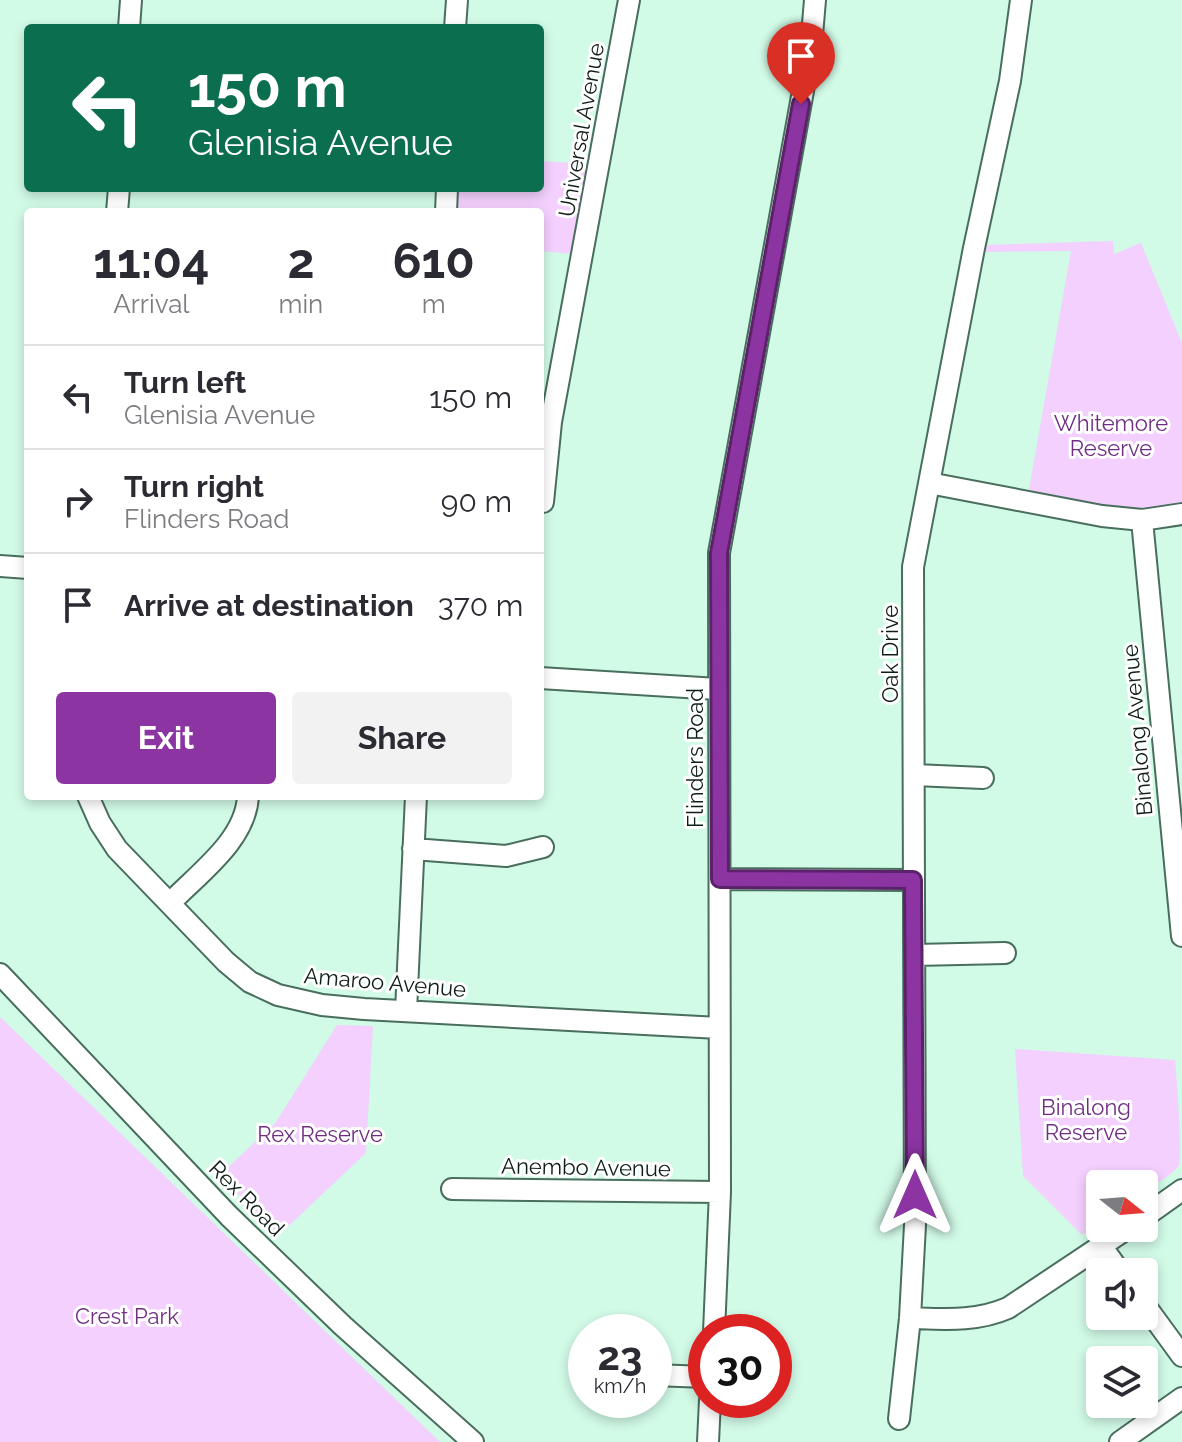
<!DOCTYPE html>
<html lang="en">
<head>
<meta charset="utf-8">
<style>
  :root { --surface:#fff; --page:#f2f2f3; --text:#2b2b33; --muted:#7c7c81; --line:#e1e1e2; --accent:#8b34a2 }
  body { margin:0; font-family:Raleway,sans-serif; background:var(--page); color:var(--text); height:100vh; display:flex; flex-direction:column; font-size:30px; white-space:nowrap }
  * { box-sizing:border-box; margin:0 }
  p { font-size:26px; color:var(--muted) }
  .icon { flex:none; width:44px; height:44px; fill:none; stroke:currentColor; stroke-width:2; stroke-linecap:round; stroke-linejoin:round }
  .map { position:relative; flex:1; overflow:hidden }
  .sheet { position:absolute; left:24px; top:208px; width:520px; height:592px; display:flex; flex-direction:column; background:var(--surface); border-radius:8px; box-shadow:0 4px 12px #0003 }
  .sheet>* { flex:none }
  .hud { position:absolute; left:24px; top:24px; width:520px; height:168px; border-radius:8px; box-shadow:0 4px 12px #0003; background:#0b6e4f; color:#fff; overflow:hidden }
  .needle { width:52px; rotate:107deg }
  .buttons { position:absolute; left:1086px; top:1170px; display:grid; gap:16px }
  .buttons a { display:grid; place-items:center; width:72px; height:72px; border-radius:8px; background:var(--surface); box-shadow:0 4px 12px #0003; font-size:40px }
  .speed { position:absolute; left:568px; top:1314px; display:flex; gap:16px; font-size:40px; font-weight:700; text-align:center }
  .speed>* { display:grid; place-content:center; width:104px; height:104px; border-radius:50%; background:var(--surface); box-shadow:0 4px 12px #0003; line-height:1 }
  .speed small { font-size:20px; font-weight:400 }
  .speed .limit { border:12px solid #d22; background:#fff; color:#111 }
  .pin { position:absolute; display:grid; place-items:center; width:68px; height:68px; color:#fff; margin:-82px -34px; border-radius:50% 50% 50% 0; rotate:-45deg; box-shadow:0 0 8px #0007 }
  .pin .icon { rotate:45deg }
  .me { position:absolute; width:88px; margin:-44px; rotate:0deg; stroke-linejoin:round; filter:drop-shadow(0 0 6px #0008) }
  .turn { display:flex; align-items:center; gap:28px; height:168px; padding:0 32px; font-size:36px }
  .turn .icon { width:104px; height:104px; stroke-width:2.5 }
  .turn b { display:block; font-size:56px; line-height:68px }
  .eta { display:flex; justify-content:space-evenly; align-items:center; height:136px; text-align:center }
  .eta b { font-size:48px; font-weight:700; line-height:56px }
  .primary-button { display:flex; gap:16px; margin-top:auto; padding:16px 32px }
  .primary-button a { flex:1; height:92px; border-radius:8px; background:var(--accent); color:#fff; font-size:32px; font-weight:700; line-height:92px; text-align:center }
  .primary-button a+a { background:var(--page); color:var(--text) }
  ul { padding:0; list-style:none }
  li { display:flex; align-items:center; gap:24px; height:104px; padding:0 32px; border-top:2px solid var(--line) }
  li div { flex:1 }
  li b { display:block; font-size:30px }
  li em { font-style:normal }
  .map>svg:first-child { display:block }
  .green { fill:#f3d0fd }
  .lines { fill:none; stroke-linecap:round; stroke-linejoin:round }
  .minor-casing { stroke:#496e5d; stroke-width:24 }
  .minor { stroke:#fff; stroke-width:20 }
  .route-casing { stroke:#5a2269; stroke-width:20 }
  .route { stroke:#8b34a2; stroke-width:14 }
  .labels { text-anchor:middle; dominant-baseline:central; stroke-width:6; stroke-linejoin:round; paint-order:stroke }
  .street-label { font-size:22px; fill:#0e1d17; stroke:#fff }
  .park-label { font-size:22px; fill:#702d82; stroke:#fff }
</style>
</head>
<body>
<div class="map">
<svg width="1182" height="1442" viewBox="0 0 1182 1442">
  <rect width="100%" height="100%" fill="#d1fae7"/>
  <path class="green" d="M540,161l49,3 -16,90 -33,-3v-39h-86l2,-24h84z
    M1113,241l1,13 27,-11 41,100v164l-41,3 -113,-15 43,-244 -89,1 2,-7z
    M0,1017l440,425h-440z
    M337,1025l36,1 -7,127 -88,83 -58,-61 56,-53z
    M1015,1049l160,11c2,19 7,92 4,105 -7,11 -24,19 -35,26v-7h-44v39l-18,12 -59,-59z"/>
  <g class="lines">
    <g class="minor-casing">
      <path id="minor" d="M129,28l2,-28
        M455,28l2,-28
        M117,212l2,-24
        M446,212l1,-24
        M929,483l173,33 40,4 40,-6
        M540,502h3l8,-80 78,-422
        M1142,520l40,416
        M0,566l28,2
        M540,678l178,11
        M915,775l68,3
        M88,796l12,27 17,26 109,113 24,20 28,13 44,10 42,4 355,19
        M413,849l93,7 37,-9
        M720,879l193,1
        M170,903c29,-30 76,-63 78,-107
        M915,955l90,-2
        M0,974l229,242 114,110 130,116
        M406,1011l10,-215
        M452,1189l268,3
        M1144,1217l38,-27
        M1102,1247l18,25
        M1144,1304l38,52
        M910,1318c34,1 66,4 98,-10l120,-80
        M714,1332l6,-140 -1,-639 92,-506 4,-47
        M654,1375l52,2
        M899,1419l11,-101 5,-93 -2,-658 61,-319 36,-167 11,-81
        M708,1442l2,-42
        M1120,1442l62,-44"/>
    </g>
    <use href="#minor" class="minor"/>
  </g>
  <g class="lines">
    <g class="route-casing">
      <path id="route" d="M801,104l-82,449 1,326 193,1 2,315"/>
    </g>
    <use href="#route" class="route"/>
  </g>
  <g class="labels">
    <g class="street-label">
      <text transform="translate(581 130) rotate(-80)">Universal Avenue</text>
      <text transform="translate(890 654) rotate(-90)">Oak Drive</text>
      <text transform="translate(1137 730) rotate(-95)">Binalong Avenue</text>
      <text transform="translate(695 758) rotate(-90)">Flinders Road</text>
      <text transform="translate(385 982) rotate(5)">Amaroo Avenue</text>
      <text transform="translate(586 1167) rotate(1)">Anembo Avenue</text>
      <text transform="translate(247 1198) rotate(45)">Rex Road</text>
    </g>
    <g class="park-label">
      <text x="1111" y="423">Whitemore<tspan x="1111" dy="25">Reserve</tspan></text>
      <text x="1086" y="1107">Binalong<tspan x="1086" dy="25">Reserve</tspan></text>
      <text x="320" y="1134">Rex Reserve</text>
      <text x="127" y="1316">Crest Park</text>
    </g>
  </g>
</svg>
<div class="buttons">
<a><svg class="needle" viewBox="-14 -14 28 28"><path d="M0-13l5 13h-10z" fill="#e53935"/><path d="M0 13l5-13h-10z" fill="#7c7c81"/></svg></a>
<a><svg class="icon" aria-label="sound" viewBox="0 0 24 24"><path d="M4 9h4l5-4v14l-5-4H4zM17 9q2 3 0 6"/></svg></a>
<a><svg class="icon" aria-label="layers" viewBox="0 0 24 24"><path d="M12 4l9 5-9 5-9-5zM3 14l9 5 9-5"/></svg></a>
</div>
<div class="speed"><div>23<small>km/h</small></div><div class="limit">30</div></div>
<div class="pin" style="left:801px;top:104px;background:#d93025"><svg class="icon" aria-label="arrive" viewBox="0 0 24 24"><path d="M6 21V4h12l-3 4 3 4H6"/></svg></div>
<svg class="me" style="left:915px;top:1195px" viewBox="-20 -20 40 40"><path d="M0-17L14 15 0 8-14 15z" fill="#8b34a2" stroke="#fff" stroke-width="4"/></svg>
<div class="hud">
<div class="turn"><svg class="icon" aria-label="left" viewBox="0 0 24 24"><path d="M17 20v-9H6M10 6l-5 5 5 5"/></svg><div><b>150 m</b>Glenisia Avenue</div></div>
</div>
<section class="sheet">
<div class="eta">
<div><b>11:04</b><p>Arrival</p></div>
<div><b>2</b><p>min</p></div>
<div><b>610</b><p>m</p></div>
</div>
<ul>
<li><svg class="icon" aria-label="left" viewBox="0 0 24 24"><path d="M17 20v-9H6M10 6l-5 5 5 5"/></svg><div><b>Turn left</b><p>Glenisia Avenue</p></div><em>150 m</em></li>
<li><svg class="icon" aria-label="right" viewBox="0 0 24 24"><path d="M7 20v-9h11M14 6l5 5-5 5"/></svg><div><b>Turn right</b><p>Flinders Road</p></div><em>90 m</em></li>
<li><svg class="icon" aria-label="arrive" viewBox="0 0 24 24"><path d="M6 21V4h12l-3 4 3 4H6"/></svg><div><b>Arrive at destination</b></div><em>370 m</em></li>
</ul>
<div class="primary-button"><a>Exit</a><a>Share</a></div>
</section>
</div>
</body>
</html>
